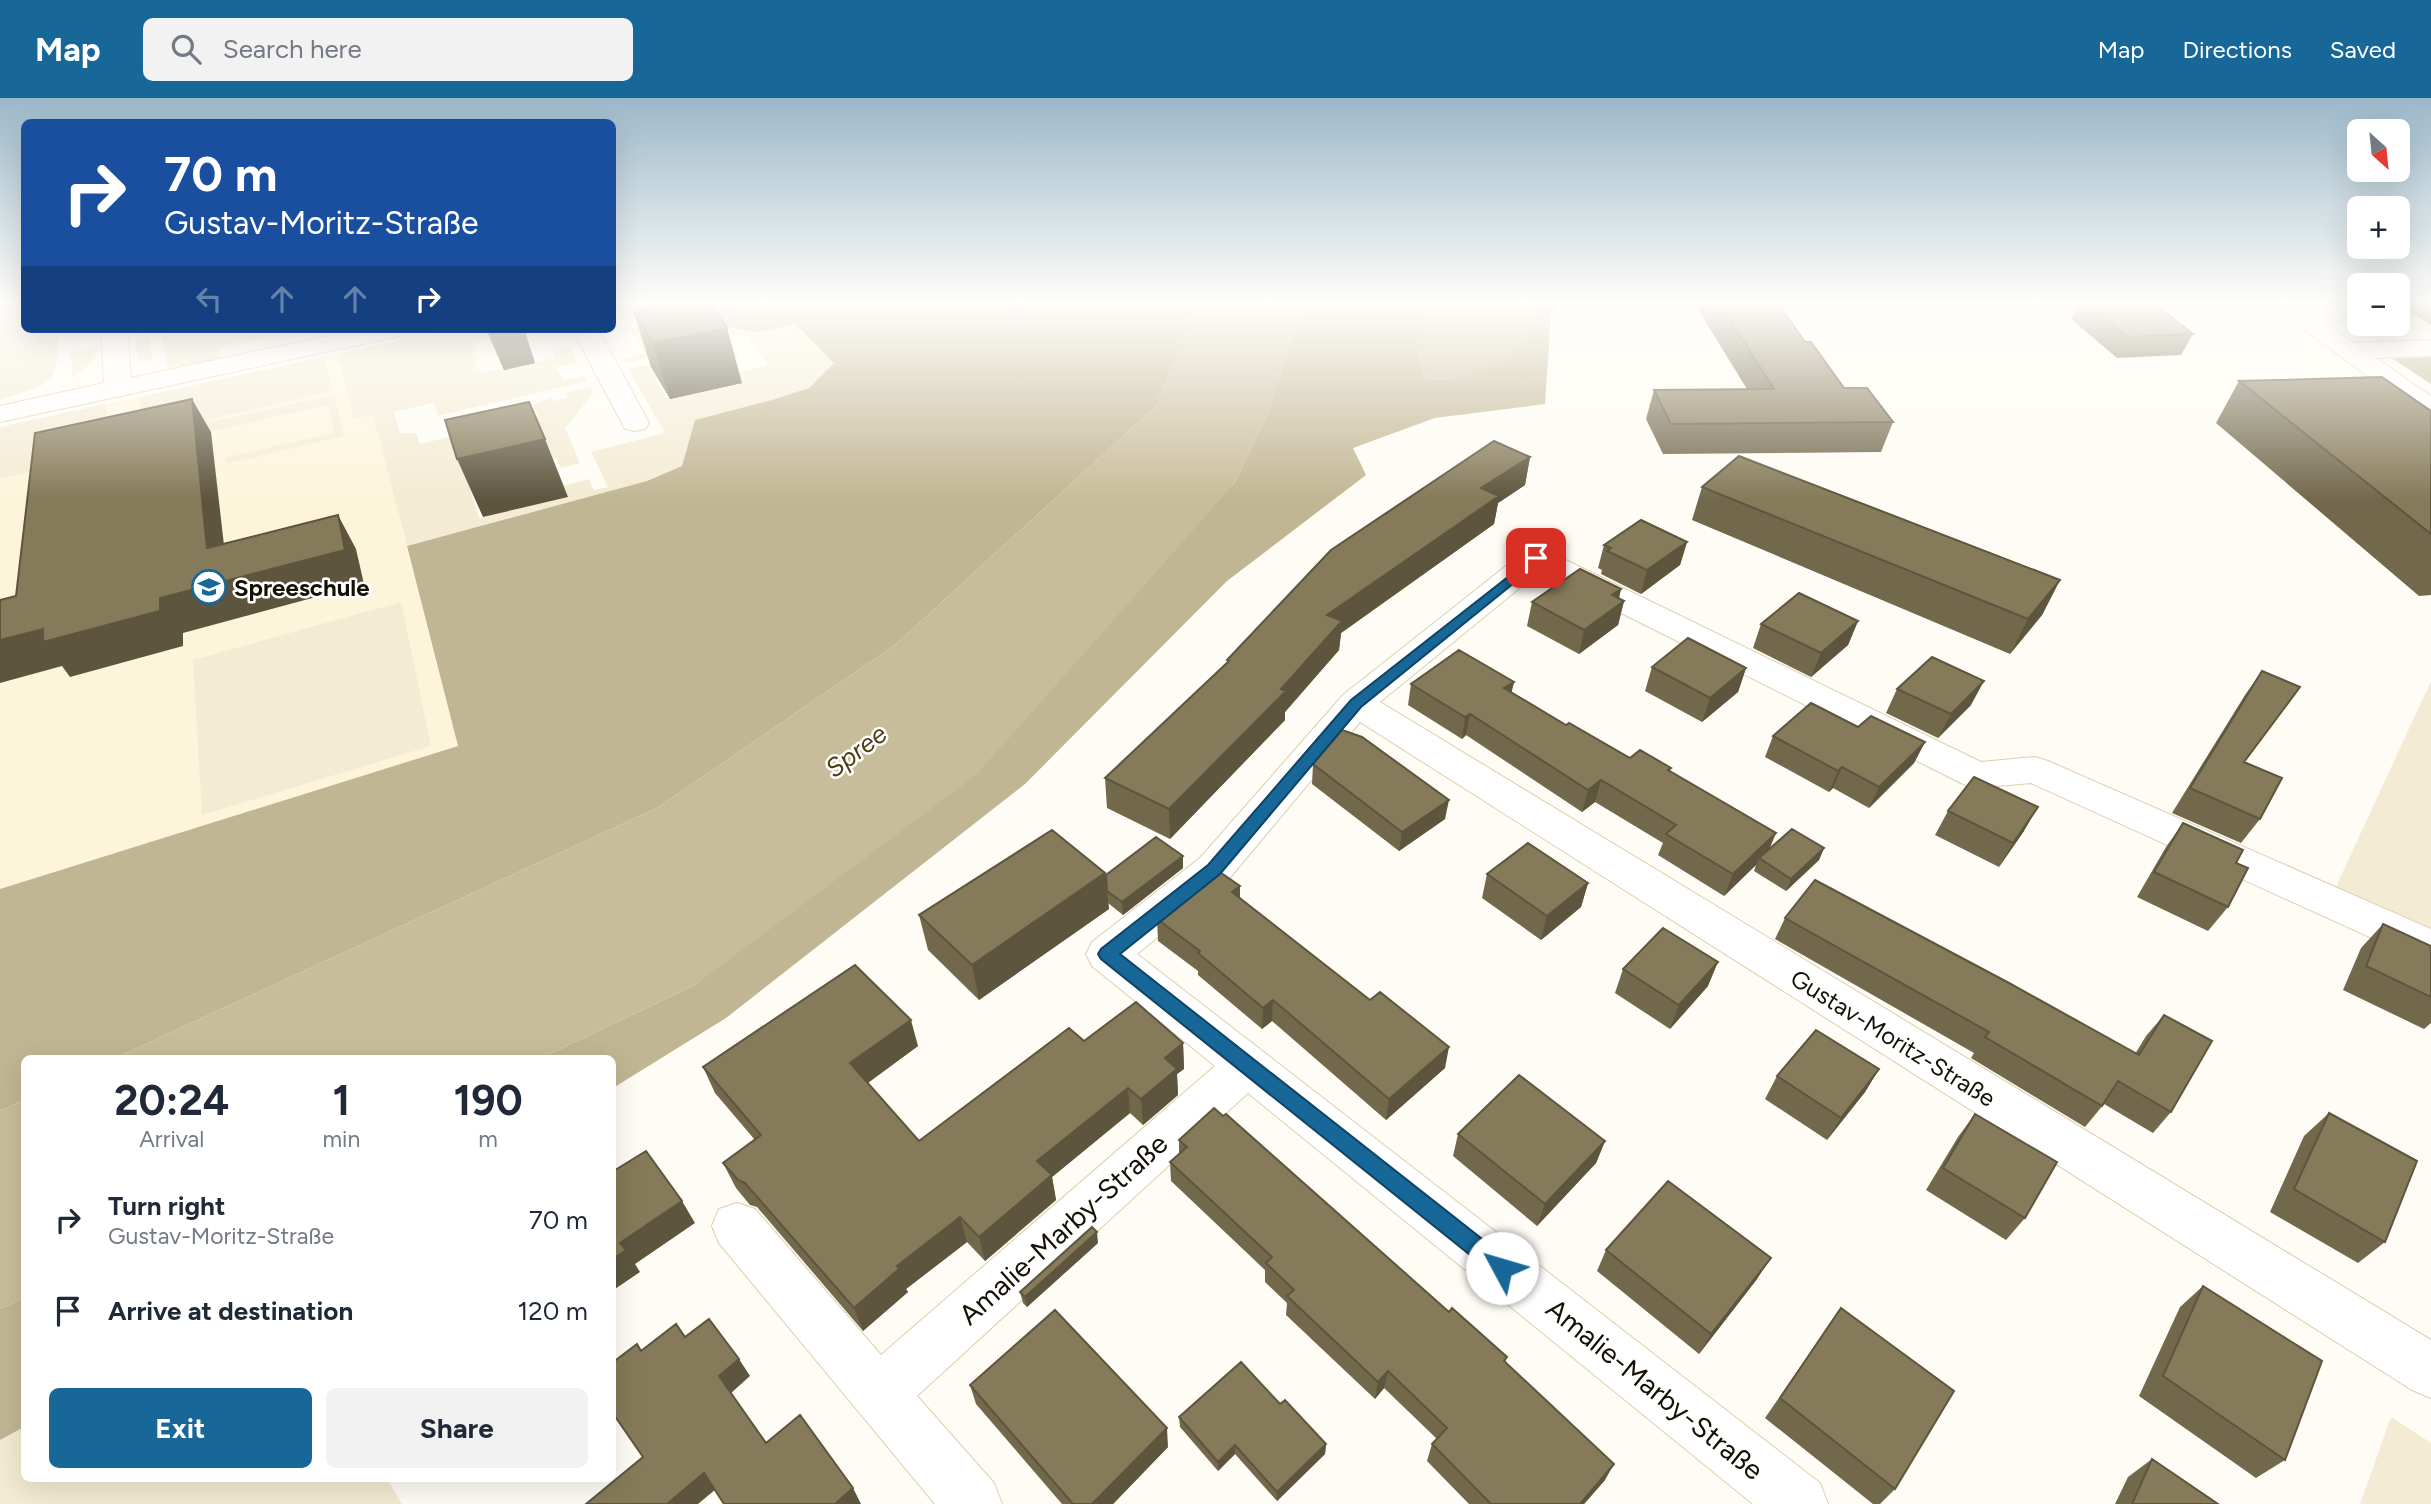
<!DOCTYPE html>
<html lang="en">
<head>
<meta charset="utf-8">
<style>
  :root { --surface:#fff; --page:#f2f2f3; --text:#1f2937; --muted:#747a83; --accent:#176799 }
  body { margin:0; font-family:Figtree,sans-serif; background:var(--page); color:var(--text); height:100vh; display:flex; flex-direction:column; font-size:26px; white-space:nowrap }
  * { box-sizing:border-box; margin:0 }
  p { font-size:23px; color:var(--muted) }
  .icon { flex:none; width:38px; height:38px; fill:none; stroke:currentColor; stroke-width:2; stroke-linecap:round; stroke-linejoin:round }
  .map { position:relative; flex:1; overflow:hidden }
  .sheet { position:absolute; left:21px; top:957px; width:595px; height:427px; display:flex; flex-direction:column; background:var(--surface); border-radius:10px; box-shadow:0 7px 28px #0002 }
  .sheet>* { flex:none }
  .top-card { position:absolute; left:21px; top:21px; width:595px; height:214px; border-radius:10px; box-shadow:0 7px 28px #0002; background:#1a4fa0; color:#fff; overflow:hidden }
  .needle { width:46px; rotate:153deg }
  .controls { position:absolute; left:2347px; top:21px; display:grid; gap:14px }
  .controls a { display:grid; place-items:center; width:63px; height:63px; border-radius:10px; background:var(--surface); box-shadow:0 7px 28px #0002; font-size:35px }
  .pin { position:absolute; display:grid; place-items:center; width:60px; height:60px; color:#fff; margin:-30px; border-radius:14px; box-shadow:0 4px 10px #0006 }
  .me { position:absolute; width:77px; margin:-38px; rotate:309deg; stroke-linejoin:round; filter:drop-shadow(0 0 5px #0008) }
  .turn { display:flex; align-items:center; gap:24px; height:147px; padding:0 28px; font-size:32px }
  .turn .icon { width:91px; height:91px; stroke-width:2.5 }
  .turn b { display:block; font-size:49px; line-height:60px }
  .lanes { display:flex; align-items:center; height:66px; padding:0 28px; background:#0003; justify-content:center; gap:35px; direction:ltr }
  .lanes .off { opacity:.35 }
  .eta { display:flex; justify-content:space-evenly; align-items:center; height:119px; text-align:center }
  .eta b { font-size:42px; font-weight:700; line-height:49px }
  .primary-button { display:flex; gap:14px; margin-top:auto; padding:14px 28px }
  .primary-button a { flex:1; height:80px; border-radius:10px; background:var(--accent); color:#fff; font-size:28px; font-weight:700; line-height:80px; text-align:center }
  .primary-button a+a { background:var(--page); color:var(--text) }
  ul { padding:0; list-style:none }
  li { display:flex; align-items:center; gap:21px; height:91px; padding:0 28px }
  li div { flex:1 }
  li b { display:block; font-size:26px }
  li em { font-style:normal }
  header { display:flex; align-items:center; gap:42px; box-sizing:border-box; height:98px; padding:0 35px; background:var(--accent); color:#fff }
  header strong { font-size:33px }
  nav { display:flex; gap:38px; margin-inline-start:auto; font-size:24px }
  .search { width:490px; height:63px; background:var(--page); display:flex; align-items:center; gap:18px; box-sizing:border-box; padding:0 24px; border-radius:10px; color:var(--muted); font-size:26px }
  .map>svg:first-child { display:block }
  .built { fill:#fdf5da }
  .green { fill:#f3ebd3 }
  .forest { fill:#c1b693 }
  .water { fill:#c8bd9a }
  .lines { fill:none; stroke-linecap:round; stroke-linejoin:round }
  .street-casing { stroke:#dbd0ac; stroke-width:2 }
  .secondary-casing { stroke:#dbd0ac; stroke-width:2 }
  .street { fill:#fff; fill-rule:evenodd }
  .secondary { fill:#fff; fill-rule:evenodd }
  .wall { fill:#72694d }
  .shaded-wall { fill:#5d553e }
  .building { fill:#857a59; stroke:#5d553e; stroke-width:2 }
  .route { fill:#176799; stroke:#0f4363; stroke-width:2 }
  .labels { text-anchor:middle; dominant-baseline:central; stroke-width:5; stroke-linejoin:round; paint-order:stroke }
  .poi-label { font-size:24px; font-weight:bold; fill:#141004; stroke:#fff; text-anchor:start }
  .street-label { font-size:24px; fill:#141004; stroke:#fff }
  .water-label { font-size:26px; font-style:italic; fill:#4b3e12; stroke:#fff }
  .near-street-label { font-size:28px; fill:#141004; stroke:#fff }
</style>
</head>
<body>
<header>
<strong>Map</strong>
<div class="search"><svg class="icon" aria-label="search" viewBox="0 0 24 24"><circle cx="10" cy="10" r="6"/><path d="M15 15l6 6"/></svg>Search here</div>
<nav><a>Map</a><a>Directions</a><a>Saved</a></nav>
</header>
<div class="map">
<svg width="2431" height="1406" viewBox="0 0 2431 1406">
  <rect width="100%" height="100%" fill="#fefcf4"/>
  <path class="built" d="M338,256l16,65 19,-4 85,331 -458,143v-462z"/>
  <path class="green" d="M0,205h24v26h34c1,59 -6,53 -58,71z
    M2304,205h28l27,14v6l-26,1z
    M2398,206l33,21v8l-40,-9h7z
    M616,210l143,24 36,-8 39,39 -25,25 -37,12 -77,20 -13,46 -35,15 -240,65 -34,-131 -19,4 -16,-65 115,-25h90l-70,13 3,9 -5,1 9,21 76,-15 -3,-7 16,-4 8,15 -21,5 7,13 21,-4 3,5 -149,35 -4,-13 -40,9 6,21h16l4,11 118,-28 -4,-11 17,-8 2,4 15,-3 -2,-5 25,-6 3,5 -29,36 15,35 -19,5 -5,-10 -25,6 -61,25 9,29 88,-21 -4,-11 26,-7 5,11 14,-3 -17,-35 74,-19 -37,-64 96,-22h8l7,9 -85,21 13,22 74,-15 -6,-10 33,-9 -21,-30 -123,28 -3,-4 23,-6z
    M134,231h14l4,30 -11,3 -5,-10z
    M161,231h147l-88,19 1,11 -39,8h-15z
    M99,248c-3,16 -14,23 -27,32l-1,-26z
    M324,259l9,34 -175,40 -17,-9 -1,-25z
    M334,297l10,41 -118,28 -1,-6 109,-25 -6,-28 -179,40v-9z
    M106,306l1,26 -10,27 -97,22v-52z
    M401,504l30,144 -229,69 -9,-155z
    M2431,583v254l-97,-44z
    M2391,1319l40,26v61h-71z
    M24,1329v52h363l15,25h-402v-64z"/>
  <path class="forest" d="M613,205h585l-42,103 -261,239 -238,163 -544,251h-89v41l-24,11v-222l458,-143 -51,-200 240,-65 35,-15 13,-46 77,-20 37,-12 25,-25 -39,-39 -36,8 -146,-23z
    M1303,205h112l11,16 -8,29 7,31 38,-1 76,-64 -12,-11h33l-9,11 -6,90 -110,14 -82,30 13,27 -139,106 -202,203 -299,234 -113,70 -1,-29h-73l156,-74 539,-501 32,-67z
    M2431,259v27l-38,-25z
    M24,1200v129l-24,13v-131z"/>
  <path class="water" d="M1198,205h105l-37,114 -32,67 -258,291 -281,210 -156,74h-426l544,-251 238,-163 261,-239z
    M1415,205h112l12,11 -7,22 -30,28 -39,14 -38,1 -7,-31 8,-29z
    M24,1002v198l-24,11v-198z"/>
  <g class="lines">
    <g class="street-casing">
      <path id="street" d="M101,231h26l4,49 229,-49h48l-4,5 -9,3 -395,85v-16l104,-23z
        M572,231h26l51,94 -4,6 -10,2 -10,-2z
        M2431,242v16l-82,3 -9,-3 -4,-5 4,-5 9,-3z
        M1536,451l11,2 434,211 54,-5 13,4 383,168v36l-400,-182 -55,5 -13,-4 -424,-212 -159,130 1051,638v58l-19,-8 -1052,-668 -132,158 -91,74 683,529 8,21h-75l-505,-411 -331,303 77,87 8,21h-67l-216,-261 -7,-17 7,-17 18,-6 18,6 126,146 334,-289 -123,-100 -6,-12 6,-12 108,-84 143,-163 182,-144z"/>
    </g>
    <g class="secondary-casing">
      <path id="secondary" d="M2268,205h28l135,93v21l-10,-2z"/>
    </g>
    <use href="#street" class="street"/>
    <use href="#secondary" class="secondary"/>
  </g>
  <path class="wall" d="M1694,205h84l27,39 39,46 49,34 -12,30 -218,2 -17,-35 8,-29 93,-1z
    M2078,205h76l39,31 -12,21 -64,3 -46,-39z
    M2398,205h33v22l-33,-21z
    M634,215l108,70 -72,16 -19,-32z
    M486,231h38l11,34 -31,7z
    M2239,283l192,30v184l-12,1 -203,-173z
    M1530,359l-5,28 -27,18 -4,21 -153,109 -2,17 -54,62v8l-115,119 -63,-31 -2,-30 122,-115v-3z
    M1702,389l358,93 -18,35 -32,39 -318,-134z
    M1687,444l-7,23 -39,29 -40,-20 1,-4 -4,-2 6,-23z
    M1621,491l-2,10 5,2 -6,24 -39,29 -52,-28 5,-24z
    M1858,523l-10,24 -37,32 -58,-29 8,-24z
    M1652,569l94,1 -8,24 -36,30 -57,-31z
    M2262,573l-18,91 16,57 -19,24 -69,-30 73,-118z
    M1514,584l-3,11 55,32 64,33 41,10 -1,3 99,78 55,-1 -5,12 -33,31 -32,-20 2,-6 -32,31 -66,-41 5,-12 -68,-41 -13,10 -116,-77 -4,4 -54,-34 3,-21z
    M1897,591l74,16 -33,33 -52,-25z
    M1858,629l67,15 -11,21 -45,45 -36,-20 -4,4 -64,-35 8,-21z
    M1313,666l132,55 -46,32 -87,-67z
    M1948,713l76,20 -25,36 -64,-32z
    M2183,725l45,84 -20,24 -71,-34 29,-50z
    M1183,770l-60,47 -15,-12 1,6 -130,91 -51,-50 -9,-35 187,-40z
    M1487,776l101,9 -7,24 -40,33 -59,-42z
    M1240,788v12l205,170 -59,52 -114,-99 -10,8 -64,-54v-4l-40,-30 -1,-22z
    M1785,820l350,136 11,-18 18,-21 7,97 -18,21 -49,-29 -19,23 -114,-69 3,-5 -199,-114z
    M2383,826l48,22v77l-7,6 -81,-39 18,-42z
    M1623,871l85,17 -38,43 -55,-36z
    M1084,943l99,2 1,26 -7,5 1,21 -35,30 -13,-12 -78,64 4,23 -71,61 -18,-19 -61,47 2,3 -45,39 -106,-124 -7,-2 -14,-17 -13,-25 32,-23 -40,-47 -12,-26 215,-21 -50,37 51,58z
    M1879,971l-14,23 -38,48 -62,-41 12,-23z
    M2329,1015l56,129 -27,21 -88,-51 34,-76z
    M1975,1016l50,104 -19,22 -80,-50 32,-53z
    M1458,1036l147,7 -9,22 -59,63 -84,-70z
    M1179,1042l270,172 58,45 -2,5 100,118 -21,24h-115l-42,-43 5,-17 5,-5 -53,-51 -9,11 -89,-84 1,-12 -22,-21v-12l-94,-89 -1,-19 9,-8z
    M1098,1145l-71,64 -4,-4 -3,-11z
    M1606,1152l151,29 -58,75 -102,-83z
    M2203,1188l82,174 -29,18 -117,-82 41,-89z
    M1841,1210l54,181 -15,15h-7l-108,-86z
    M970,1287l198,62 -55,57h-51l-86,-100z
    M1280,1306l46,40 -1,10 -48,47 -42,-47 -17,17 -38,-44 -1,-10z
    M2152,1361l66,45h-103l13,-27z"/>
  <path class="shaded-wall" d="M727,230l15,55 -72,16 -17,-56z
    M487,231h37l11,34 -31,7z
    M192,301l19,33 17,148 110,-65 18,34 8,35 -181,49v13l-113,31 -8,-11 -62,17v-43l160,-42 47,-50z
    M545,341l23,58 -85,20 -26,-58z
    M1530,359l-5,28 -27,18 -4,21 -153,109 -2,17 -54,62v8l-115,119 -1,-30 112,-120 46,-74 154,-127z
    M1687,444l-7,23 -39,29 6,-24z
    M2060,482l-18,35 -32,39 18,-35z
    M1621,491l-5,18 8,-6 -6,24 -39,29 5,-24 28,-35z
    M1858,523l-10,24 -37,32 10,-24z
    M1746,570l-8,24 -36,30 8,-24z
    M1984,583l-13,24 -33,33 13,-24z
    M1514,584l-5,21 -5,-15z
    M1470,616l-4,21 -4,4 3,-22z
    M1925,644l-11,21 -45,45 10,-21z
    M1842,669l-9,21 -4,4 9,-21z
    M1601,682l-6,22 -13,10 6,-22z
    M1449,702l-4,19 -46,32 3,-19z
    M2038,709l-14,24 -25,36 14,-24z
    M1776,735l-9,22 -8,3 -3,7 -32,31 9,-22z
    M1824,750l-5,12 -33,31 5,-12z
    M1183,758v12l-60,47 -1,-13z
    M1105,775l4,36 -130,91 -7,-35z
    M1588,785l-7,24 -40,33 6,-24z
    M1240,788v22l-8,-16z
    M1718,864l-10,24 -38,43 9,-24z
    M1273,902l-1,21 -10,8 1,-21z
    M911,922l7,26 -59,43 -9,-26z
    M1183,945l1,26 -7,5 1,21 -35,30 -2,-26 24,-41z
    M1449,949l-4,21 -59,52 3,-21z
    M1879,971l-14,23 -38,48 14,-22z
    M1128,990l2,25 -78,64 4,23 -71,61 -6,-24 58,-76z
    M1605,1043l-9,22 -59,63 8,-22z
    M682,1103l13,22 -60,41 5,8 -28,19v-31l8,-17z
    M960,1119l7,25 -61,47 2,3 -45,39 -9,-23 43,-42z
    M1097,1134l1,11 -71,64 -2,-10z
    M1771,1160l-14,21 -58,75 12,-20z
    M739,1261l11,17 -20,18 -11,-18z
    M1388,1273l-4,17 -9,11 3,-17z
    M1167,1330l1,19 -55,57h-21z
    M1326,1346l-1,10 -48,47v-9z
    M1235,1347v9l-17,17v-9z
    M1614,1366l-9,16 -21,24h-4z
    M704,1375l12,16 -18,15h-31z
    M853,1390l8,16h-26z"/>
  <path class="building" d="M677,205h32l18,25 -74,15 -19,-30z
    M1719,205h59l27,39h6l33,46h23l26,34 -222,2 -17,-34 120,-1z
    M2087,205h67l39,31 -66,3z
    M2382,279l49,34v123l-192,-153z
    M192,301l15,149 131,-33 7,35 -185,48v13l-117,31v-13l-43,11v-40l16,-4 19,-163z
    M529,304l16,37 -88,20 -12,-39z
    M1494,343l36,16 -49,31 18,8 -172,119 15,6 -61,68 5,2 -117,118 -64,-31 124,-117 -2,-1 104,-110z
    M1739,358l321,124 -32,39 -326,-132z
    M1641,422l46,22 -40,28 -40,-19 4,-3 -7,-3z
    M1580,471l41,20 -9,6 12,6 -40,29 -52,-28z
    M1799,495l59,28 -37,32 -60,-29z
    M1688,540l58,30 -36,30 -58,-31z
    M1459,552l55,32 -10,6 62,37 3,-2 61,35 10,-8 31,18 -3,2 108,63 -43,41 -67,-40 10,-9 -75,-45 -13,10 -118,-76 -5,3 -54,-33z
    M1932,559l52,24 -33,33 -54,-25z
    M2262,573l38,16 -56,75 38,16 -22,41 -70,-31z
    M1811,605l47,24 13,-11 54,26 -46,45 -37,-20 -4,4 -65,-35z
    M1342,632l20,7 87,63 -47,32 -89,-68z
    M1974,679l64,30 -25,36 -65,-32z
    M2183,725l60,27 -7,13 12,5 -20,39 -74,-35z
    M1792,731l32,19 -33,31 -32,-21z
    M1052,732l53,43 -133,92 -53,-50z
    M1156,739l27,19 -61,46 -15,-11 -1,-16z
    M1528,745l60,40 -41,33 -60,-42z
    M1217,772l23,16 -8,6 138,108 10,-8 69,55 -60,52 -116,-99 -10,8 -65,-55 2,-2 -43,-32z
    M1815,782l194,103 130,72 25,-40 48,26 -41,71 -53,-31 -16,25 -117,-69 4,-5 -204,-114z
    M2383,826l48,22v51l-65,-31z
    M1663,830l55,34 -39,43 -56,-36z
    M855,867l56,55 -61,43 69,78 150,-113 15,13 52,-39 47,41 -18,15 12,11 -36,30 -13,-11 -91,73 15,14 -73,62 -19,-20 -63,49 2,3 -45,39 -109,-125 -7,-3 -15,-17 38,-28 -58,-68z
    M1816,932l63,39 -38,49 -64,-42z
    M1519,977l86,66 -60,63 -87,-70z
    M1214,1010l9,8 3,-2 223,198 3,-4 55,49 -3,4 110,103 -34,40h-89l-59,-60 15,-16 -59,-57 -10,11 -91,-86 7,-6 -28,-27 6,-6 -102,-95 17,-15 -8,-7z
    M2329,1015l88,48 -32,81 -91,-53z
    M1975,1016l82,48 -32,56 -82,-50z
    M646,1053l36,50 -62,42 6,7 -14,10v-88z
    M1668,1083l103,77 -60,76 -105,-84z
    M1092,1129l5,5 -72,65 -5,-5z
    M2203,1188l119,75 -37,99 -122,-84z
    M1841,1210l113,83 -59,98 -115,-91z
    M1055,1212l112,118 -75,76h-19l-103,-119z
    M709,1221l30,40 -20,17 47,67 34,-28 53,73 -18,16h-111l-20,-31 -37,31h-81l57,-47 -31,-45v-49l25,-19 4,7 35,-27 9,13z
    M1241,1264l39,42 5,-4 41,44 -49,48 -42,-47 -17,17 -39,-45z
    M2152,1361l66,45h-86z"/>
  <linearGradient id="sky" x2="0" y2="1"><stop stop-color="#9bb8c9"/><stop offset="0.51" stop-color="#fffefa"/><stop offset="1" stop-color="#fffefa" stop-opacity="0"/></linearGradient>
  <rect width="2431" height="402" fill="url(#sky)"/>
  <path class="route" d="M1536,457l5,1v5l-180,146 -141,167 -100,80 390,307 3,7 -3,7 -8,3 -7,-3 -394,-316 -3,-5 3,-5 107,-84 143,-165z"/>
  <defs>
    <g id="school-ring" transform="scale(1.75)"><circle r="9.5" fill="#fff" stroke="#176799" stroke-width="1.5"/><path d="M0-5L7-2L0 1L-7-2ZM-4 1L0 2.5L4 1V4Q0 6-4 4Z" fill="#176799"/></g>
  </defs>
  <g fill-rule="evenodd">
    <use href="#school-ring" x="209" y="489"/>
  </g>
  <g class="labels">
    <g class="poi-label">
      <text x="234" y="489">Spreeschule</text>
    </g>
    <g class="street-label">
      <text transform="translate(1893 940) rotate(32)">Gustav-Moritz-Straße</text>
    </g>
    <g class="water-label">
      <text transform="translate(856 653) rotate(-37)">Spree</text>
    </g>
    <g class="near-street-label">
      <text transform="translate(1063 1131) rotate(-42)">Amalie-Marby-Straße</text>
      <text transform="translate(1655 1291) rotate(39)">Amalie-Marby-Straße</text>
    </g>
  </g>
</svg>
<div class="controls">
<a><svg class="needle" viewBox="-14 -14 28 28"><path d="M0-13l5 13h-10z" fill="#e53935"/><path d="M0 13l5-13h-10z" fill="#747a83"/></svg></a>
<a>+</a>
<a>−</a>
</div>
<div class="pin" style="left:1536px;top:460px;background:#d93025"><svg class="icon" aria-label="arrive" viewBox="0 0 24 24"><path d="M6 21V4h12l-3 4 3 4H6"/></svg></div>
<svg class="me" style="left:1502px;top:1170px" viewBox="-20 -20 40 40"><circle r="19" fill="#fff"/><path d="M0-13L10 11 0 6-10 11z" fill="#176799"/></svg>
<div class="top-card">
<div class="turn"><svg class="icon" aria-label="right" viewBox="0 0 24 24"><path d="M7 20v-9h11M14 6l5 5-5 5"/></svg><div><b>70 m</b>Gustav-Moritz-Straße</div></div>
<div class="lanes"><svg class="icon off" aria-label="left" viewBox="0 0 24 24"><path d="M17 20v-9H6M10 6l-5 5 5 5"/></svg><svg class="icon off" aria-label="ahead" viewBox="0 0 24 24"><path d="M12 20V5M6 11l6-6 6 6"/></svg><svg class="icon off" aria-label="ahead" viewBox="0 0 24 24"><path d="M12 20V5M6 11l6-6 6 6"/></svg><svg class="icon" aria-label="right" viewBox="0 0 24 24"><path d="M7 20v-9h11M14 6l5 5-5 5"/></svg></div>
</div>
<section class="sheet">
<div class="eta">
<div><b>20:24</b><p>Arrival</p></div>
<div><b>1</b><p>min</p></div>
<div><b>190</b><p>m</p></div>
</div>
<ul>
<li><svg class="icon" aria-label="right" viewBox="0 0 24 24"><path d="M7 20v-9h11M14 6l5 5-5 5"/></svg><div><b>Turn right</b><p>Gustav-Moritz-Straße</p></div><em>70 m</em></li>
<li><svg class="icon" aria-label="arrive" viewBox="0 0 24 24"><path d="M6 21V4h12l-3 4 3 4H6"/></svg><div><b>Arrive at destination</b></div><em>120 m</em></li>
</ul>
<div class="primary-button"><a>Exit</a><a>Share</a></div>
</section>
</div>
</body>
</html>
